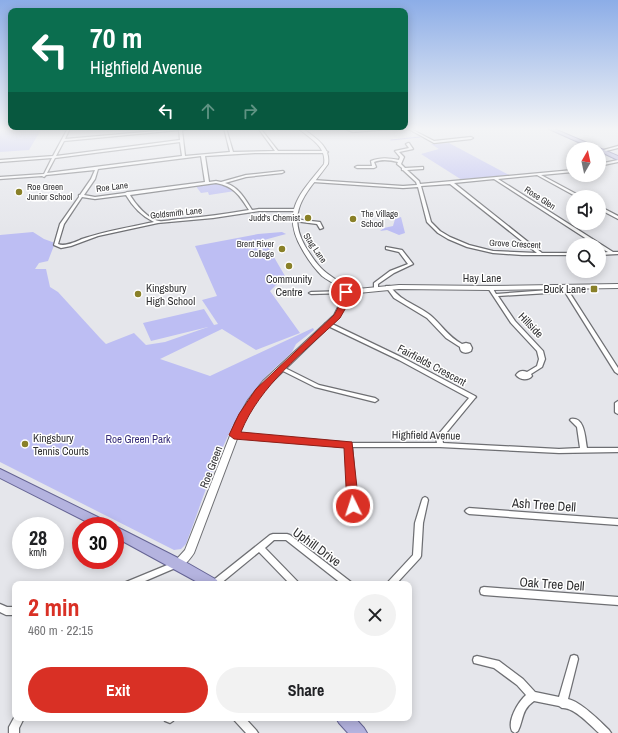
<!DOCTYPE html>
<html lang="en">
<head>
<meta charset="utf-8">
<style>
  :root { --surface:#fff; --page:#f2f2f2; --text:#202124; --muted:#757577; --accent:#d93025 }
  body { margin:0; font-family:"Archivo Narrow",sans-serif; background:var(--page); color:var(--text); height:100vh; display:flex; flex-direction:column; font-size:15px; white-space:nowrap }
  * { box-sizing:border-box; margin:0 }
  p { font-size:13px; color:var(--muted) }
  .icon { flex:none; width:22px; height:22px; fill:none; stroke:currentColor; stroke-width:2; stroke-linecap:round; stroke-linejoin:round }
  .map { position:relative; flex:1; overflow:hidden }
  .details { position:absolute; left:12px; top:581px; width:400px; height:140px; display:flex; flex-direction:column; background:var(--surface); border-radius:8px; box-shadow:0 2px 10px #0003 }
  .details>* { flex:none }
  .banner { position:absolute; left:8px; top:8px; width:400px; height:122px; border-radius:8px; box-shadow:0 2px 10px #0003; background:#0b6e4f; color:#fff; overflow:hidden }
  .needle { width:26px; rotate:9deg }
  .fabs { position:absolute; left:566px; top:142px; display:grid; gap:8px }
  .fabs a { display:grid; place-items:center; width:40px; height:40px; border-radius:50%; background:var(--surface); box-shadow:0 2px 10px #0003; font-size:20px }
  .speed { position:absolute; left:12px; top:517px; display:flex; gap:8px; font-size:20px; font-weight:700; text-align:center }
  .speed>* { display:grid; place-content:center; width:52px; height:52px; border-radius:50%; background:var(--surface); box-shadow:0 2px 10px #0003; line-height:1 }
  .speed small { font-size:10px; font-weight:400 }
  .speed .limit { border:6px solid #d22; background:#fff; color:#111 }
  .pin { position:absolute; display:grid; place-items:center; width:34px; height:34px; color:#fff; margin:-17px; border:2px solid #fff; border-radius:50%; box-shadow:0 1px 4px #0007 }
  .me { position:absolute; width:44px; margin:-22px; rotate:356deg; stroke-linejoin:round; filter:drop-shadow(0 0 3px #0008) }
  .turn { display:flex; align-items:center; gap:14px; height:84px; padding:0 16px; font-size:18px }
  .turn .icon { width:52px; height:52px; stroke-width:2.5 }
  .turn b { display:block; font-size:28px; line-height:34px }
  .lanes { display:flex; align-items:center; height:38px; padding:0 16px; background:#0003; justify-content:center; gap:20px; direction:ltr }
  .lanes .off { opacity:.35 }
  .round { display:grid; place-items:center; flex:none; width:42px; height:42px; border-radius:21px; background:var(--page) }
  .headline { display:flex; align-items:center; justify-content:space-between; height:68px; padding:0 16px }
  h1 { font-size:24px; font-weight:700; line-height:30px; color:var(--accent) }
  .button { display:flex; gap:8px; margin-top:auto; padding:8px 16px }
  .button a { flex:1; height:46px; border-radius:24px; background:var(--accent); color:#fff; font-size:16px; font-weight:700; line-height:46px; text-align:center }
  .button a+a { background:var(--page); color:var(--text) }
  .map>svg:first-child { display:block }
  .green { fill:#bdbef3 }
  .lines { fill:none; stroke-linecap:round; stroke-linejoin:round }
  .stream { stroke:#a3a3e6; stroke-width:1 }
  .minor-casing { stroke:#6e6f73; stroke-width:2.5 }
  .tertiary-casing { stroke:#6e6f73; stroke-width:2 }
  .primary-casing { stroke:#656494; stroke-width:2 }
  .minor { fill:#fff; fill-rule:evenodd }
  .tertiary { fill:#fff; fill-rule:evenodd }
  .primary { fill:#b4b3df; fill-rule:evenodd }
  .route { fill:#d93025; stroke:#8d1f18 }
  .poi-dot { fill:#898028; stroke:#fff; stroke-width:1.5 }
  .labels { text-anchor:middle; dominant-baseline:central; stroke-width:3; stroke-linejoin:round; paint-order:stroke }
  .far-poi-label { font-size:9px; fill:#2f2f31; stroke:#fff; text-anchor:start }
  .far-street-label { font-size:9px; fill:#2f2f31; stroke:#fff }
  .street-label { font-size:11px; fill:#2f2f31; stroke:#fff }
  .poi-label { font-size:11px; fill:#2f2f31; stroke:#fff; text-anchor:start }
  .park-label { font-size:11px; fill:#362d79; stroke:#fff }
  .near-street-label { font-size:13px; fill:#2f2f31; stroke:#fff }
</style>
</head>
<body>
<div class="map">
<svg width="618" height="733" viewBox="0 0 618 733">
  <rect width="100%" height="100%" fill="#e5e6eb"/>
  <path class="green" d="M0,128h42l-13,22 -29,2z
    M449,143l60,32 -47,5 -41,-26 18,-5 -8,-5z
    M216,183l11,2 8,6 -26,4 -1,-3 -7,1 -6,-8z
    M401,217l4,16 -6,2 -12,-5 -7,1 4,-3 9,-2 2,-7z
    M33,232l11,7 11,4 -7,18 -9,2 -4,6h11l4,18 8,5 42,46 6,6 28,-11 12,12 19,-3 43,-15 -57,14 -8,-18 61,-14 10,16 4,-1 -16,-24 15,-4 -22,-50 63,-12 24,-2 4,2 -22,6 21,36 -15,15 30,42 -44,17 -34,-21 -62,30 50,17 103,-48 1,2 -18,14 -4,8c-12,12 -27,23 -36,37 -34,46 -50,102 -70,155l-5,5 -7,1 -174,-88v-227z"/>
  <g class="lines">
    <path class="stream" d="M391,140l29,-3"/>
    <g class="minor-casing">
      <path id="minor" d="M68,128h2l-5,11 126,-11 -1,1 -8,1 3,26 45,-4 -6,-24h2l7,24 42,-1 -17,-23h2l18,23h48l2,1 -2,1h-71l-50,3 4,26 7,-1 5,1 25,-7 37,-4 1,1 -2,1 -36,4 -21,6c14,4 20,16 27,27l7,-1h37v2h-37l-46,7 -55,5 -60,13 -27,10 -10,2 -7,-3 6,-21 19,-27v-2h1l11,-16 4,-9 -49,5 -2,2 -2,-1 -42,3v-2l44,-3 8,-16 -52,4v-2l53,-4zM179,130l1,10 -124,16 8,-15zM180,142l2,14 -135,17 8,-15zM201,156l4,26 -77,10h-1l-2,1 -30,4 -11,-2 11,-16 3,-10zM216,183c18,3 24,13 33,27 -23,4 -45,7 -68,9 -6,0 -16,3 -22,2 -11,-2 -24,-17 -29,-26zM126,195c7,12 16,21 28,27 -24,5 -49,9 -72,17 -7,3 -17,8 -24,5l6,-20 18,-27 13,2z
        M344,128c4,-1 7,2 12,2 12,-1 24,-4 35,-2l-1,1 -37,3z
        M407,128h2l25,13 37,-4 2,1 -2,1 -37,4z
        M408,143h1l4,6 -14,3 5,5 -3,7 4,4 18,-1v2h-1l-15,1 12,11 1,3 153,-14v2l-32,3 41,22h-5l-40,-22 -39,4 115,73h5v2l-19,1v-2l9,-1 -9,-5v-2h-3l-102,-66 -40,4 88,70h31v2h-51l-29,-2 -26,-6 -19,-8 -10,-6 -11,-11 -9,-35 -15,1 -90,-6 -2,-1 2,-1 90,6 14,-1 -1,-3 -13,-12h-1v-2l-5,-4 1,-2c-8,-2 -16,-3 -24,0l2,5 -2,1h-17l-2,-1 2,-1h15l-1,-5c9,-4 18,-3 28,-1l1,-3 -5,-6 14,-3 -3,-4zM450,184l87,69 -44,-2 -24,-6 -19,-8 -10,-6 -9,-9 -10,-36z
        M618,146v2l-16,4 -2,-1z
        M618,160v2l-19,4v-2z
        M599,206l19,10v3l-19,-10z
        M293,219l27,3 3,6 -3,1 -3,-5 -23,-3 -2,-1z
        M386,247l16,3 11,14 -19,9 -16,11v4l-2,1 -2,-1v-5l16,-12 18,-7 -9,-12 -13,-3z
        M386,286h4c10,15 26,18 40,29 11,9 18,22 32,29l4,-1 4,1 2,4 -1,3c-5,3 -11,2 -11,-4l-14,-9 -19,-20 -33,-20 -8,-11z
        M562,286h2l2,1 52,81v6l-3,-2 -50,-80 -67,4 17,25 28,30 2,8 -3,8 -11,7 1,2c-4,5 -12,4 -16,-1 3,-4 6,-5 11,-3l10,-6 2,-7 -2,-8 -26,-28 -23,-35v-1h4l4,7 67,-5 -1,-2z
        M346,291l2,1v1l-37,1 -2,-1 2,-1z
        M328,322l75,36 72,38 1,1 -1,1 -33,40 1,5 116,6 21,-1 -3,-21 -7,-7 1,-1c14,-2 14,19 16,29h31v4l-59,1 -119,-6h-88l5,59 -2,2 -2,1 -2,-1 -2,-2 -3,-59 -112,-10h-2l-1,-2 1,-2h2l115,10h88l-1,-5 1,-2 32,-38 -70,-38 -73,-35 -1,-1 1,-1z
        M281,366l38,19 56,13 3,2 -3,2 -60,-15 -36,-18 -1,-1 1,-1z
        M618,401v13l-2,-1 -1,-1v-9z
        M425,497l2,1 1,2 -5,23 -2,33 -1,2 -24,26h-9l1,-2 25,-27 2,-32 7,-23 1,-2z
        M469,508l149,11v6l-149,-11 -2,-1 -2,-2 2,-2z
        M273,534h14l3,1 61,47 1,2h-10l-56,-44h-12l-9,8 33,34 1,2h-9l-31,-32 -39,32h-10l1,-2 59,-47z
        M177,561l3,1 1,2 -1,2 -42,18h-13l1,-2z
        M484,587l134,10v8l-134,-10 -3,-1 -1,-3 1,-3z
        M0,604l7,3h8v8h-9l-6,-3z
        M574,655l3,1 1,3 -10,40c13,3 31,21 41,31l2,3h-12c-9,-8 -25,-26 -37,-25l-3,-2 -25,-5c-13,9 -10,18 -16,30l-3,2 -3,-2c-5,-10 6,-29 14,-36l-9,-10 -23,-17 -20,-5 -1,-3 1,-3 3,-1 22,5 24,18 12,13 24,5 11,-38 1,-3z
        M15,716v2h9l-5,10v5h-10v-6z
        M163,718h12l-2,3 -3,2 -5,-2z
        M233,718h12l11,12 2,3h-12l-11,-12z"/>
    </g>
    <g class="tertiary-casing">
      <path id="tertiary" d="M298,128h4c12,9 29,18 26,36 -20,28 -43,46 -23,82 5,8 10,16 16,22 8,9 20,12 26,22l52,-5 91,1 128,-2v4l-128,2 -91,-1 -51,5 1,3 -10,20 -70,68 -15,18 -11,20 -49,130c-4,6 -12,17 -19,14l-2,-3 2,-3 10,-11 50,-127 13,-23 15,-19 71,-66 9,-18c-2,-12 -12,-14 -21,-21 -8,-8 -15,-18 -20,-27 -22,-38 -1,-56 22,-85 3,-18 -15,-26 -26,-36z"/>
    </g>
    <g class="primary-casing">
      <path id="primary" d="M547,128h5l66,28v4l-19,-9v-2h-5z
        M0,469l110,54 2,3h-17l-95,-48z
        M115,526l67,34 35,20 1,4h-17l-86,-47z
        M336,718h19l9,10 3,5h-19l-9,-10z"/>
    </g>
    <use href="#minor" class="minor"/>
    <use href="#tertiary" class="tertiary"/>
    <use href="#primary" class="primary"/>
  </g>
  <linearGradient id="sky" x2="0" y2="1"><stop stop-color="#8cade7"/><stop offset="0.56" stop-color="#f3f4f6"/><stop offset="1" stop-color="#f3f4f6" stop-opacity="0"/></linearGradient>
  <rect width="618" height="230" fill="url(#sky)"/>
  <path class="route" d="M346,290l4,2 -2,12 -8,14c-36,34 -80,67 -99,114l111,10 7,64 -2,3h-8l-2,-3 -3,-58 -110,-9 -5,-4 10,-21 17,-25 78,-74 6,-11 2,-12z"/>
  <g class="poi-dot">
    <circle cx="19" cy="192" r="4"/>
    <circle cx="308" cy="218" r="4"/>
    <circle cx="353" cy="219" r="4"/>
    <circle cx="282" cy="249" r="4"/>
    <circle cx="289" cy="266" r="4"/>
    <rect x="590" y="285" width="8" height="8" rx="2"/>
    <circle cx="138" cy="294" r="4"/>
    <circle cx="25" cy="444" r="4"/>
  </g>
  <g class="labels">
    <g class="far-poi-label">
      <text x="27" y="187">Roe Green<tspan x="27" dy="10">Junior School</tspan></text>
      <text x="361" y="214">The Village<tspan x="361" dy="10">School</tspan></text>
      <text x="300" y="218" text-anchor="end">Judd's Chemist</text>
      <text x="274" y="244" text-anchor="end">Brent River<tspan x="274" dy="10">College</tspan></text>
    </g>
    <g class="far-street-label">
      <text transform="translate(112 187) rotate(-7)">Roe Lane</text>
      <text transform="translate(540 198) rotate(33)">Rose Glen</text>
      <text transform="translate(176 213) rotate(-6)">Goldsmith Lane</text>
      <text transform="translate(515 244) rotate(3)">Grove Crescent</text>
      <text transform="translate(315 248) rotate(56)">Stag Lane</text>
    </g>
    <g class="street-label">
      <text x="482" y="278">Hay Lane</text>
      <text transform="translate(531 325) rotate(46)">Hillside</text>
      <text transform="translate(432 365) rotate(28)">Fairfields Crescent</text>
      <text transform="translate(426 435) rotate(1)">Highfield Avenue</text>
      <text transform="translate(211 467) rotate(-69)">Roe Green</text>
    </g>
    <g class="poi-label">
      <text x="289" y="279" text-anchor="middle">Community<tspan x="289" dy="13">Centre</tspan></text>
      <text x="146" y="288">Kingsbury<tspan x="146" dy="13">High School</tspan></text>
      <text x="586" y="289" text-anchor="end">Buck Lane</text>
      <text x="33" y="438">Kingsbury<tspan x="33" dy="13">Tennis Courts</tspan></text>
    </g>
    <g class="park-label">
      <text x="138" y="439">Roe Green Park</text>
    </g>
    <g class="near-street-label">
      <text transform="translate(544 505) rotate(4)">Ash Tree Dell</text>
      <text transform="translate(317 547) rotate(36)">Uphill Drive</text>
      <text transform="translate(552 584) rotate(4)">Oak Tree Dell</text>
    </g>
  </g>
</svg>
<div class="fabs">
<a><svg class="needle" viewBox="-14 -14 28 28"><path d="M0-13l5 13h-10z" fill="#e53935"/><path d="M0 13l5-13h-10z" fill="#757577"/></svg></a>
<a><svg class="icon" aria-label="sound" viewBox="0 0 24 24"><path d="M4 9h4l5-4v14l-5-4H4zM17 9q2 3 0 6"/></svg></a>
<a><svg class="icon" aria-label="search" viewBox="0 0 24 24"><circle cx="10" cy="10" r="6"/><path d="M15 15l6 6"/></svg></a>
</div>
<div class="speed"><div>28<small>km/h</small></div><div class="limit">30</div></div>
<div class="pin" style="left:346px;top:292px;background:#d93025"><svg class="icon" aria-label="arrive" viewBox="0 0 24 24"><path d="M6 21V4h12l-3 4 3 4H6"/></svg></div>
<svg class="me" style="left:353px;top:506px" viewBox="-20 -20 40 40"><circle r="17" fill="#d93025" stroke="#fff" stroke-width="3"/><path d="M0-11L8 9 0 5-8 9z" fill="#fff"/></svg>
<div class="banner">
<div class="turn"><svg class="icon" aria-label="left" viewBox="0 0 24 24"><path d="M17 20v-9H6M10 6l-5 5 5 5"/></svg><div><b>70 m</b>Highfield Avenue</div></div>
<div class="lanes"><svg class="icon" aria-label="left" viewBox="0 0 24 24"><path d="M17 20v-9H6M10 6l-5 5 5 5"/></svg><svg class="icon off" aria-label="ahead" viewBox="0 0 24 24"><path d="M12 20V5M6 11l6-6 6 6"/></svg><svg class="icon off" aria-label="right" viewBox="0 0 24 24"><path d="M7 20v-9h11M14 6l5 5-5 5"/></svg></div>
</div>
<section class="details">
<div class="headline"><div><h1>2 min</h1><p>460 m · 22:15</p></div><a class="round"><svg class="icon" aria-label="close" viewBox="0 0 24 24"><path d="M6 6l12 12M18 6L6 18"/></svg></a></div>
<div class="button"><a>Exit</a><a>Share</a></div>
</section>
</div>
</body>
</html>
